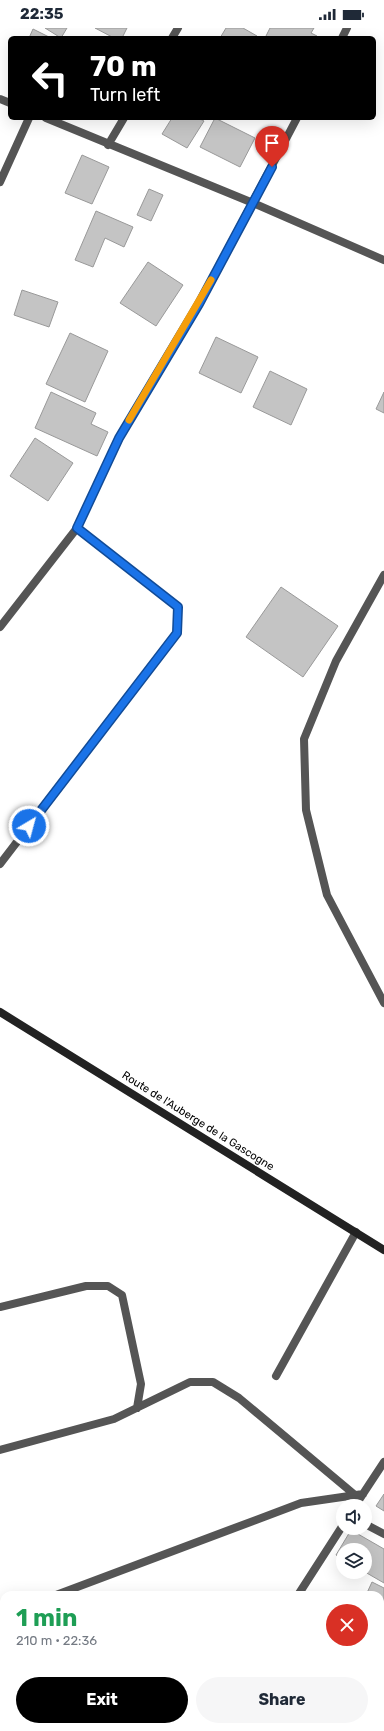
<!DOCTYPE html>
<html lang="en">
<head>
<meta charset="utf-8">
<style>
  :root { --surface:#fff; --page:#f6f6f7; --text:#1f2937; --muted:#747a83; --accent:#000 }
  body { margin:0; font-family:Rubik,sans-serif; background:var(--page); color:var(--text); height:100vh; display:flex; flex-direction:column; font-size:15px; white-space:nowrap }
  * { box-sizing:border-box; margin:0 }
  p { font-size:13px; color:var(--muted) }
  .icon { flex:none; width:22px; height:22px; fill:none; stroke:currentColor; stroke-width:2; stroke-linecap:round; stroke-linejoin:round }
  .map { position:relative; flex:1; overflow:hidden }
  .panel { position:absolute; left:0px; top:1563px; width:384px; height:140px; display:flex; flex-direction:column; background:var(--surface); border-radius:12px 12px 0 0; box-shadow:0 4px 16px #0002 }
  .panel>* { flex:none }
  .hud { position:absolute; left:8px; top:8px; width:368px; height:84px; border-radius:6px; box-shadow:0 4px 16px #0002; background:#000; color:#fff; overflow:hidden }
  .buttons { position:absolute; left:336px; top:1471px; display:grid; gap:8px }
  .buttons a { display:grid; place-items:center; width:36px; height:36px; border-radius:50%; background:var(--surface); box-shadow:0 4px 16px #0002; font-size:20px }
  .pin { position:absolute; display:grid; place-items:center; width:34px; height:34px; color:#fff; margin:-41px -17px; border-radius:50% 50% 50% 0; rotate:-45deg; box-shadow:0 0 4px #0007 }
  .pin .icon { rotate:45deg }
  .me { position:absolute; width:44px; margin:-22px; rotate:37deg; stroke-linejoin:round; filter:drop-shadow(0 0 3px #0008) }
  .turn { display:flex; align-items:center; gap:14px; height:84px; padding:0 16px; font-size:18px }
  .turn .icon { width:52px; height:52px; stroke-width:2.5 }
  .turn b { display:block; font-size:28px; line-height:34px }
  .round { display:grid; place-items:center; flex:none; width:42px; height:42px; border-radius:21px; background:var(--page) }
  .headline { display:flex; align-items:center; justify-content:space-between; height:68px; padding:0 16px }
  h1 { font-size:24px; font-weight:700; line-height:30px; color:#1e9e55 }
  .cta { display:flex; gap:8px; margin-top:auto; padding:8px 16px }
  .cta a { flex:1; height:46px; border-radius:24px; background:var(--accent); color:#fff; font-size:16px; font-weight:700; line-height:46px; text-align:center }
  .cta a+a { background:var(--page); color:var(--text) }
  .status { display:flex; justify-content:space-between; align-items:center; height:28px; padding:0 20px; background:var(--surface); direction:ltr }
  .status svg { height:11px; fill:currentColor }
  .map>svg:first-child { display:block }
  .building { fill:#c4c4c4; stroke:#999 }
  .lines { fill:none; stroke-linecap:round; stroke-linejoin:round }
  .street { stroke:#555; stroke-width:8 }
  .secondary { stroke:#222; stroke-width:8 }
  .route-casing { stroke:#114b97; stroke-width:10 }
  .route { stroke:#1a73e8; stroke-width:7 }
  .slow { stroke:#f59e0b; stroke-width:7 }
  .labels { text-anchor:middle; dominant-baseline:central; stroke-width:3; stroke-linejoin:round; paint-order:stroke }
  .street-label { font-size:11px; fill:#000; stroke:#fff }
</style>
</head>
<body>
<div class="status"><b>22:35</b><svg viewBox="0 0 49 12"><path d="M0 12V9h3v3zM5 12V6h3v6zM10 12V3h3v9zM15 12V0h3v12zM26 1h20v11H26zM47 4h2v5h-2z"/></svg></div>
<div class="map">
<svg width="384" height="1703" viewBox="0 0 384 1703">
  <rect width="100%" height="100%" fill="#fff"/>
  <path class="building" d="M45,0h22l-6,10z
    M95,0h32l-5,10h-8z
    M226,0h17l14,8 -1,2h-36z
    M270,0h44l-3,5 6,3 -1,2h-47l-3,-2z
    M33,1l18,9h-22z
    M172,90h26l6,3 -17,27 -25,-14z
    M215,90l40,20 -15,29 -40,-20z
    M82,127l27,12 -17,37 -27,-11z
    M149,161l14,6 -12,26 -14,-6z
    M96,183l37,16 -9,20 -19,-9 -12,29 -18,-7z
    M148,234l35,23 -27,41 -36,-23z
    M22,262l36,12 -9,25 -35,-12z
    M70,305l38,18 -23,51 -39,-18z
    M216,309l42,20 -17,36 -42,-20z
    M270,343l37,18 -16,36 -38,-18z
    M51,364l45,21 -5,11 17,8 -11,24 -62,-28z
    M384,364v21l-8,-4z
    M35,410l38,25 -25,38 -38,-25z
    M281,559l57,39 -35,51 -57,-40z
    M384,1466v17l-8,-5z
    M351,1502l33,19v34l-19,-11v-22h-22v9l-7,-4z
    M372,1554l12,6v22l-4,-2v-13h-14z
    M384,1624v57l-4,-2v-47z
    M180,1699h3l1,4h-15z
    M262,1699h44l-2,4h-32z
    M320,1699h35l-3,4h-34z"/>
  <g class="lines">
    <path class="street" d="M172,10l6,-10
      M342,10l5,-10
      M0,71l10,4
      M46,90l207,85 131,57
      M108,117l16,-27
      M0,154l29,-64
      M384,547l-48,86 -32,78 2,71 21,85 57,108
      M0,599l77,-99 42,-90 80,-134 98,-186
      M0,836l177,-231 1,-26 -101,-79
      M0,1279l86,-21h22l14,9 19,89 -4,24
      M276,1348l80,-144
      M0,1422l114,-31 76,-37h23l26,16 116,97
      M355,1478l29,-44
      M365,1496l19,10
      M56,1567l245,-92 62,-9
      M298,1567l45,-70
      M0,1588l4,-2
      M260,1699l2,4
      M123,1703l10,-4"/>
    <path class="secondary" d="M0,984l384,238"/>
  </g>
  <g class="lines">
    <g class="route-casing">
      <path id="route" d="M29,798l148,-193 1,-26 -101,-79 42,-90 80,-134 73,-137"/>
    </g>
    <use href="#route" class="route"/>
    <path class="slow" d="M129,392l82,-140"/>
  </g>
  <g class="labels">
    <g class="street-label">
      <text transform="translate(198 1093) rotate(32)">Route de l'Auberge de la Gascogne</text>
    </g>
  </g>
</svg>
<div class="buttons">
<a><svg class="icon" aria-label="sound" viewBox="0 0 24 24"><path d="M4 9h4l5-4v14l-5-4H4zM17 9q2 3 0 6"/></svg></a>
<a><svg class="icon" aria-label="layers" viewBox="0 0 24 24"><path d="M12 4l9 5-9 5-9-5zM3 14l9 5 9-5"/></svg></a>
</div>
<div class="pin" style="left:272px;top:139px;background:#d93025"><svg class="icon" aria-label="arrive" viewBox="0 0 24 24"><path d="M6 21V4h12l-3 4 3 4H6"/></svg></div>
<svg class="me" style="left:29px;top:798px" viewBox="-20 -20 40 40"><circle r="17" fill="#1a73e8" stroke="#fff" stroke-width="3"/><path d="M0-11L8 9 0 5-8 9z" fill="#fff"/></svg>
<div class="hud">
<div class="turn"><svg class="icon" aria-label="left" viewBox="0 0 24 24"><path d="M17 20v-9H6M10 6l-5 5 5 5"/></svg><div><b>70 m</b>Turn left</div></div>
</div>
<section class="panel">
<div class="headline"><div><h1>1 min</h1><p>210 m · 22:36</p></div><a class="round" style="background:#d93025;color:#fff"><svg class="icon" aria-label="close" viewBox="0 0 24 24"><path d="M6 6l12 12M18 6L6 18"/></svg></a></div>
<div class="cta"><a>Exit</a><a>Share</a></div>
</section>
</div>
</body>
</html>
